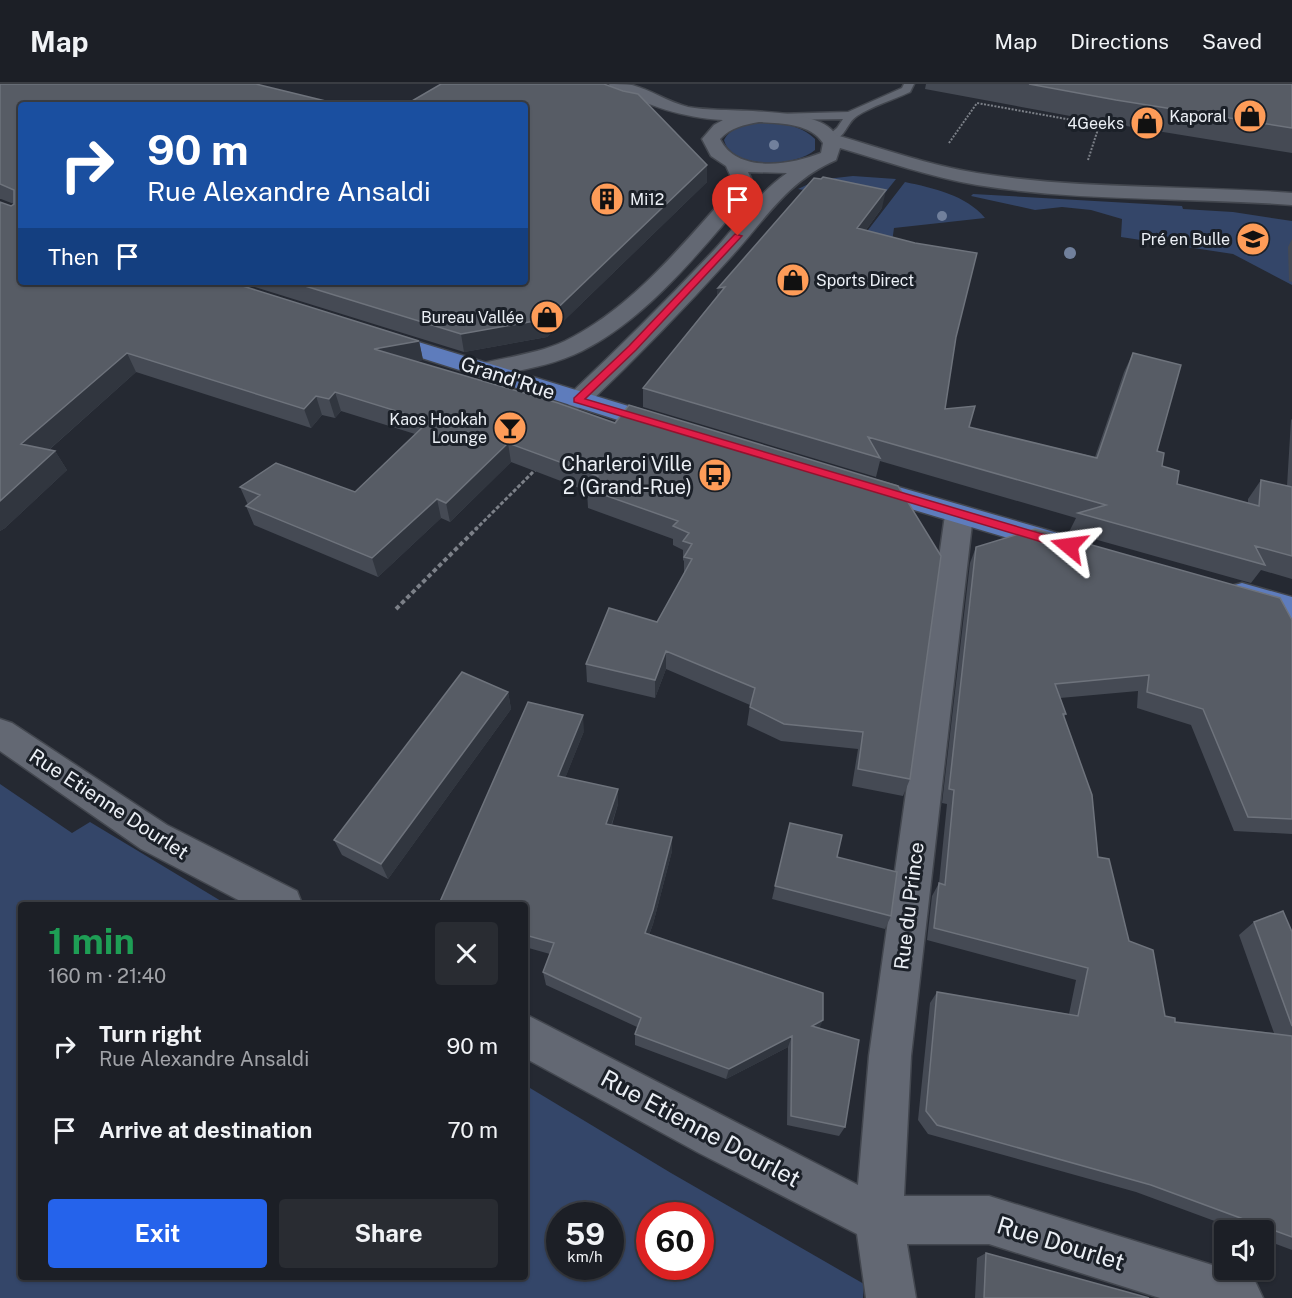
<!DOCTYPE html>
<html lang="en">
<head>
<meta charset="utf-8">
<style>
  :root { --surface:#1c1f26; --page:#292c32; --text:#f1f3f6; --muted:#a0a2a7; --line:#3a3d43; --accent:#2563eb }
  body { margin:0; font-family:"Public Sans",sans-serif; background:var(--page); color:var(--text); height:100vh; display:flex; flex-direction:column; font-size:22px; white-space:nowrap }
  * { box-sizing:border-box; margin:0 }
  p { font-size:20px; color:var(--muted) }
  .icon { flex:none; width:33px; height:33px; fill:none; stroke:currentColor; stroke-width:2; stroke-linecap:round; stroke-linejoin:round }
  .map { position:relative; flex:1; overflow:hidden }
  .details { position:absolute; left:18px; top:818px; width:510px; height:378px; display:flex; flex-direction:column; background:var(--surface); border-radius:6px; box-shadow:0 2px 4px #0004,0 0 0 2px var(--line) }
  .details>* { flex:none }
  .banner { position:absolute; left:18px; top:18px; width:510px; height:183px; border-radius:6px; box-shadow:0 2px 4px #0004,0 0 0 2px var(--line); background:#1a4fa0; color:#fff; overflow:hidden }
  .controls { position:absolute; left:1214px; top:1136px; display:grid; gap:12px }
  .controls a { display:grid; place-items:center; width:60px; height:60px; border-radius:6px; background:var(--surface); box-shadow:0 2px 4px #0004,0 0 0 2px var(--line); font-size:30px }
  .speed { position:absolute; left:546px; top:1118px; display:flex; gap:12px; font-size:30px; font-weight:700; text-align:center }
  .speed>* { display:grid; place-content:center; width:78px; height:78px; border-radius:50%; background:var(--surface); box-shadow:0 2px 4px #0004,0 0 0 2px var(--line); line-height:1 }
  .speed small { font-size:15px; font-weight:400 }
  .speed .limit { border:9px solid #d22; background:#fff; color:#111 }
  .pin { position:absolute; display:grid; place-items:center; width:51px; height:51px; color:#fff; margin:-62px -26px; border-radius:50% 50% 50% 0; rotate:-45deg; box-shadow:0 0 6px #0007 }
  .pin .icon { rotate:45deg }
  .me { position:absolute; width:66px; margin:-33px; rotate:286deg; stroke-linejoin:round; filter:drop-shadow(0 0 4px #0008) }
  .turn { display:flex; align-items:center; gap:21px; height:126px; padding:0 30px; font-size:27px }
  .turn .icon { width:78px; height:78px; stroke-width:2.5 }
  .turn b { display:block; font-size:42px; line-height:51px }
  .then { display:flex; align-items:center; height:57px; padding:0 30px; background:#0003; gap:12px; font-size:22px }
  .round { display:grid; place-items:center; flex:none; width:63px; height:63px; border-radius:6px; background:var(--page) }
  .headline { display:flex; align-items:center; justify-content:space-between; height:102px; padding:0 30px }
  h1 { font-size:36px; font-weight:700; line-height:45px; color:#1e9e55 }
  .button { display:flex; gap:12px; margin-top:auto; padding:12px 30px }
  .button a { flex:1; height:69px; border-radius:6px; background:var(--accent); color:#fff; font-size:24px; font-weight:700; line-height:69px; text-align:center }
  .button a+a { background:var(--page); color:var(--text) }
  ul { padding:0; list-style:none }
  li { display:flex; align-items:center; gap:18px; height:84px; padding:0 30px }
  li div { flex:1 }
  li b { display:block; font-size:22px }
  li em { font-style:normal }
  header { display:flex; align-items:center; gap:36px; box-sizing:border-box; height:84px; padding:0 30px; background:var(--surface); border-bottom:2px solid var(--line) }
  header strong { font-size:28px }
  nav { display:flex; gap:33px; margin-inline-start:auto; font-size:21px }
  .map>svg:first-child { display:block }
  .green { fill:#344669; fill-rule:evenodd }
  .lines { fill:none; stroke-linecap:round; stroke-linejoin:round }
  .service-casing { stroke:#43474f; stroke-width:3 }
  .minor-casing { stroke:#43474f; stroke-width:3 }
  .primary-casing { stroke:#43474f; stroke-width:3 }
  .path-far2 { stroke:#7c8088; stroke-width:2; stroke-dasharray:2 1.5; stroke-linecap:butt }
  .path-far1 { stroke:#7c8088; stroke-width:3; stroke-dasharray:4 2; stroke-linecap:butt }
  .path { stroke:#7c8088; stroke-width:4; stroke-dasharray:4.5 3; stroke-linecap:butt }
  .service { fill:#636873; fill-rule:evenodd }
  .minor { fill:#636873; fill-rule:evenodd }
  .primary { fill:#5e7cbc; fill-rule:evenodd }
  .tree { fill:#71809c }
  .wall { fill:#454a54 }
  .shaded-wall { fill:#31363f }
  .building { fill:#575c65; stroke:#6e737c; stroke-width:1.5 }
  .route { fill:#e11d48; stroke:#92132f; stroke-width:1.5 }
  .labels { text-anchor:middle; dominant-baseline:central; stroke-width:6; stroke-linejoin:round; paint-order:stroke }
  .far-poi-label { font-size:16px; fill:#ebeff5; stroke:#1b2028; text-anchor:end }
  .street-label { font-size:20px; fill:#ebeff5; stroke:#1b2028 }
  .poi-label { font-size:20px; fill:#ebeff5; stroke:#1b2028; text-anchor:end }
  .near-street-label { font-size:24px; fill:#ebeff5; stroke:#1b2028 }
</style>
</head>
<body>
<header>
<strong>Map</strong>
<nav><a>Map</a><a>Directions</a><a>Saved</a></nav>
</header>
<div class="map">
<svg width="1292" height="1214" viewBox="0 0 1292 1214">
  <rect width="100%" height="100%" fill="#252932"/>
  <path class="green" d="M759,39c20,0 41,1 56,16v11c-19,17 -83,20 -91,-10 7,-13 21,-15 35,-17z
    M853,92l43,3 -19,24 -79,-14 19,-9z
    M905,98c28,6 61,13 80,36l-91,10 -2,14 -37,5z
    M973,110l209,12 1,3 50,3 59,9v64l-59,-31 -112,-17 1,-18 -31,-9 -29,-3 -27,3 -64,-14z
    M0,700l72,49 18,-11 136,82h-205v372h504v-191l146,88 193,111 -1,14h-863zM560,1131h50v51h-50zM650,1131h50v51h-50z"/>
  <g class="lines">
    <g class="service-casing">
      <path id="service" d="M904,0h10l-4,8c-17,8 -38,14 -53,24 -11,7 -10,21 -27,26l-6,-3 13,-11 6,-9 -66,1 -6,-3 6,-3 71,-2 54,-24z"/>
    </g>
    <g class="minor-casing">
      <path id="minor" d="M609,0c7,0 16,0 23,1 19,5 36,17 56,22 35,7 129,-3 148,28 47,14 93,30 141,38 104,17 211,12 315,20v12c-104,-8 -211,-3 -315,-20 -46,-8 -92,-24 -137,-37l-4,12c-49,21 -71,60 -106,98 -46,51 -94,100 -143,147l-9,3 -9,-3 -4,-5 4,-5c50,-47 99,-96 146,-146 24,-26 43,-56 72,-76l-39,-1 7,15 -3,4c-50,57 -101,125 -170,160 -30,15 -65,20 -97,26l-9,-2 -3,-5 3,-5c30,-8 61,-11 89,-24 69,-34 120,-100 170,-155l-9,-20 -15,-10 -9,-17 12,-14 9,-5c-41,-2 -75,-15 -112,-32zM759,38c20,1 52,1 64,21l-2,10c-30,12 -84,21 -101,-14 11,-12 24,-14 39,-17z
        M959,421l10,3 4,7 -62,541 -7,140h85l249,77 17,8 8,17h-103l-171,-54h-82l9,54h-50l-9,-64 -158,-81 -174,-95v-44l333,171 11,-129 76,-541 4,-7z
        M0,635l12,4 155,102 130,66 5,13h-56l-105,-55 -141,-98z"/>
    </g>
    <g class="primary-casing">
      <path id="primary" d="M379,246l295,90 4,6 -4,6 -9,2 -9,-2 -285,-90 -4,-5 4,-5z
        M864,393l211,61 5,7 -5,7 -10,3 -211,-63 -4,-6 4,-6z
        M1242,499l50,14v22l-61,-17 -4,-8 4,-8z"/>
    </g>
    <path class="path-far2" d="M949,59l28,-40 95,17 36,3
      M1088,76l11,-34 8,-3"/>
    <path class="path-far1" d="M475,446l61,-61"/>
    <path class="path" d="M396,525l81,-81"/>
    <use href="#service" class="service"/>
    <use href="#minor" class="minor"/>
    <use href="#primary" class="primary"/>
  </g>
  <g class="tree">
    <circle cx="774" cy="61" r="5"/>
    <circle cx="942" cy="132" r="5"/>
    <circle cx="1070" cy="169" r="6"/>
  </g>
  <path class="wall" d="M0,0h256l-235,198 398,59 4,19 -7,1 199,62 295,356 -7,17 -51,-10 6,-37 -77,-8 -34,-16 3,-20 -84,-36 -11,29 -68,-16 -1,-18 71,-42 27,-48v-13l-1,-1v-10l-10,-5v-6l-85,-31 -1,-17 -76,-29 -61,60 -9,-4 -63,59 -124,-52 -8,-19 2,-1 -8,-18 115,5 60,-58 -74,-23 -6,7 -13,-3 -11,13 -175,-56 -87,78 6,1 12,19 -62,58 -5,3v-329l11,4 3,-2 -13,-5h-1z
    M926,0h366v69l-184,-30 -183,-34z
    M707,81v17l-160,155 -83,15 -225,-70h286z
    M882,124l-16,22 90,107 -11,72 24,18 126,30 29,-85 9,-19 29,113 15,18 71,19v-4l13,-19 26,6 4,-66 1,-1v160l-31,-9 -10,13 -182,-51 7,-14 -196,-57 -4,16 -233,-70v-19l74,-92 1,-8z
    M1292,155v43l-3,-1 -1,-34z
    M976,463l316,73v214l-58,-3 -43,-106 -54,-17 1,-17 -78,7 6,16 -2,3 34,140 31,84 36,75 10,6 99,11 -35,-98 15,-13 38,10v318l-29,-11v-9h-24l-103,-38 -208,-58 -10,-14 12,-117 7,-11 132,22 7,-34 -149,-40 5,-44 7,-13 8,-79 -5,-1 28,-240z
    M508,608l3,17 -123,170 -46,-24 -8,-15z
    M584,647l-19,47 53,11v15l-6,21 60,12v14l-19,73 -4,11 170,93 26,99 -6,9 -52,-11 1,-78 -62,32 -91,-34v-11l2,-7 -91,-42 -3,-13 7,-18 -25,-7v-43h-86z
    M790,739l47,34 54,59 -6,13 -113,-30z
    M986,1169l163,45h-174l2,-40z"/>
  <path class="shaded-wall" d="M707,81v17l-160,155 -83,15 -3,-18z
    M886,106l-4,18 -28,38 3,-18z
    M725,203l-9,20 2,-19z
    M419,257l4,19 -44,8 -5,-19z
    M127,269l9,19 -102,91 -13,-19z
    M335,308l6,19 -6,7 -6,-19z
    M316,312l6,19 -11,13 -7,-19z
    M508,359l3,19 -61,60 -4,-19z
    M55,367l12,19 -62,58 -5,3v-30z
    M437,415l4,19 -63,59 -6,-19z
    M666,567v18l-11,29v-18z
    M508,608l3,17 -123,170 -7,-15z
    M583,631l1,16 -24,60 -2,-15z
    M618,705v15l-11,34 -1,-14z
    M672,753v14l-19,73 -8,22v-13z
    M823,936l-5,12 -6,-6z
    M792,952l-4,11 -62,32 3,-10z"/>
  <path class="building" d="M0,0h256l86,21h-321v177h209l189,59 -45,8 184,54 57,20 14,-18 269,81 43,70 -31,223 -52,-10 5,-37 -79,-8 -34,-17 5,-19 -89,-37 -11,29 -69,-16 23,-56 48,14 35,-63 -8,-2 8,-13 -9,-3 6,-8 -16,-7 5,-5 -91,-32 11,-13 -90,-33 -62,60 -9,-4 -65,59 -126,-52 14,-11 -20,-8 36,-24 79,29 74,-71 -94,-29 -6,7 -13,-3 -12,13 -177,-56 -106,91 34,7 -55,50v-299l11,4 3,-2v-14l-14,-6z
    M441,0h163l19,7 15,3 69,71 -161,154 -85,15 -169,-52h233v-177h-120z
    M1029,0h263v44l-176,-28z
    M823,93l63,13 -29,38 58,15 62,10 -21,84 -11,72 30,-3 -6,21 128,31 36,-105 48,12 -24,86 7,2 -2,13 17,5 -2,13 82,22 2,-26 31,7v69l-37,-10 10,19 -187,-52 28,-8 -238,-68 12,21 -237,-70 82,-101 -7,1 96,-110 7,1z
    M1035,445l245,69 12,22v199l-44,-2 -45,-108 -56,-17 2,-17 -94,9 11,30h-3l29,81 6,62 11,2 20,82 24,9 12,66 10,2v4l117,14v201l-141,-52 -214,-60 -11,-14 11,-119 141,24 10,-48 -154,-40 5,-45 6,2 9,-95 -5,-1 27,-242z
    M462,588l46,20 -127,172 -47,-24z
    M528,618l55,13 -25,61 60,13 -12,35 66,13 -19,73 -8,23 178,60v27l-11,6 47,14 -14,87 -54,-11 1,-80 -63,33 -94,-35 6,-16 -98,-46 11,-29 -29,-8v-31h-86z
    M790,739l52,12 -5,22 60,15 -6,44 -116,-30z
    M1283,827l9,21v94l-38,-104z
    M986,1169l163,45h-165z"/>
  <path class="route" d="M735,150l7,2 -106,114 -51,49 488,144v6h-8l-491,-147v-4l55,-52z"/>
  <defs>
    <g id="shop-disc" transform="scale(1.725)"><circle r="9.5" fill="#fe9c58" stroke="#1b2028"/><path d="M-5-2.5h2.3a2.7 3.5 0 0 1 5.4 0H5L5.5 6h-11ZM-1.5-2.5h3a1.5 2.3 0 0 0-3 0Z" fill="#111"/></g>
    <g id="building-disc" transform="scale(1.725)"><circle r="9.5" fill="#fe9c58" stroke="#1b2028"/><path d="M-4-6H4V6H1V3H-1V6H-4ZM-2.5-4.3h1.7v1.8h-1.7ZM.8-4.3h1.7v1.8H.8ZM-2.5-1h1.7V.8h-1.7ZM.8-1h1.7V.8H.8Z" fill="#111"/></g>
    <g id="school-disc" transform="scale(1.725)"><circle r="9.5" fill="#fe9c58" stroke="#1b2028"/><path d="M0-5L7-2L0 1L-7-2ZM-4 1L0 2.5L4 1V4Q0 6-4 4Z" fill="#111"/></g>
    <g id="bar-disc" transform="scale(1.725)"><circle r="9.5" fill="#fe9c58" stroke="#1b2028"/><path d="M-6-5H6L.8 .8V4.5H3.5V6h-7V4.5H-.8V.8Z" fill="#111"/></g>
    <g id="bus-disc" transform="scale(1.725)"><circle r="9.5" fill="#fe9c58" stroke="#1b2028"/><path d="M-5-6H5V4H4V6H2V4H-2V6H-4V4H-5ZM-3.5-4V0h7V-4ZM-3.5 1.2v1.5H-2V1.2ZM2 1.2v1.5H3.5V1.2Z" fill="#111"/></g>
  </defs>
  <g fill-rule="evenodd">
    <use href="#shop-disc" x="1250" y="32"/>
    <use href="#shop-disc" x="1147" y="39"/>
    <use href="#building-disc" x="607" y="115"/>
    <use href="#school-disc" x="1253" y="155"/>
    <use href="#shop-disc" x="793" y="196"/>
    <use href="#shop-disc" x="547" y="233"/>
    <use href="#bar-disc" x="510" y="344"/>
    <use href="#bus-disc" x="715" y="391"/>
  </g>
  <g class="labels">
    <g class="far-poi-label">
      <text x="1227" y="32">Kaporal</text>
      <text x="1124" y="39">4Geeks</text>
      <text x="630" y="115" text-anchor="start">Mi12</text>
      <text x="1230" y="155">Pré en Bulle</text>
      <text x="816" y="196" text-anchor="start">Sports Direct</text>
      <text x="524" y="233">Bureau Vallée</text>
      <text x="487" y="335">Kaos Hookah<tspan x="487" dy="18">Lounge</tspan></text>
    </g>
    <g class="street-label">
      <text transform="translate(508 294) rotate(18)">Grand'Rue</text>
      <text transform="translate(109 720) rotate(33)">Rue Etienne Dourlet</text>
      <text transform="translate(909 822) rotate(-83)">Rue du Prince</text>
    </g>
    <g class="poi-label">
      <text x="692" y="380">Charleroi Ville<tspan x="692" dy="23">2 (Grand-Rue)</tspan></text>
    </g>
    <g class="near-street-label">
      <text transform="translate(701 1044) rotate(28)">Rue Etienne Dourlet</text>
      <text transform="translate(1061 1159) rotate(17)">Rue Dourlet</text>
    </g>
  </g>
</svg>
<div class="controls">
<a><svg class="icon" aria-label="sound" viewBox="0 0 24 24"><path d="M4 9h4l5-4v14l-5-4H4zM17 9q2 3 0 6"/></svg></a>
</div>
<div class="speed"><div>59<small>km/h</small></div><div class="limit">60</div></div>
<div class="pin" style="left:738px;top:152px;background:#d93025"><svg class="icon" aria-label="arrive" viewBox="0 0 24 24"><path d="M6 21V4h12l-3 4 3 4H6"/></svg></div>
<svg class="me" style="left:1069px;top:462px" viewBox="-20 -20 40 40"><path d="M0-17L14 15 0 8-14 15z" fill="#e11d48" stroke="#fff" stroke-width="4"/></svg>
<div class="banner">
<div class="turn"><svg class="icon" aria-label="right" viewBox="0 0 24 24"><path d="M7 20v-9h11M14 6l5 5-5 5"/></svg><div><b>90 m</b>Rue Alexandre Ansaldi</div></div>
<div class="then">Then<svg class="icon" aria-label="arrive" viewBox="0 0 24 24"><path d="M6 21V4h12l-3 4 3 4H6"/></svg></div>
</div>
<section class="details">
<div class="headline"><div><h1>1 min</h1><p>160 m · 21:40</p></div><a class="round"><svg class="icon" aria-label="close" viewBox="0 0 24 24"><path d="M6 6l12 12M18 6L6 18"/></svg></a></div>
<ul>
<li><svg class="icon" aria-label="right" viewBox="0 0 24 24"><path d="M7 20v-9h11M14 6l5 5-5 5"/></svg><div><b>Turn right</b><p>Rue Alexandre Ansaldi</p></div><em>90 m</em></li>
<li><svg class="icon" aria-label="arrive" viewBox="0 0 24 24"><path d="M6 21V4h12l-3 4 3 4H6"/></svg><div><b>Arrive at destination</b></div><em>70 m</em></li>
</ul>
<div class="button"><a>Exit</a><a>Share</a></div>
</section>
</div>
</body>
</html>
